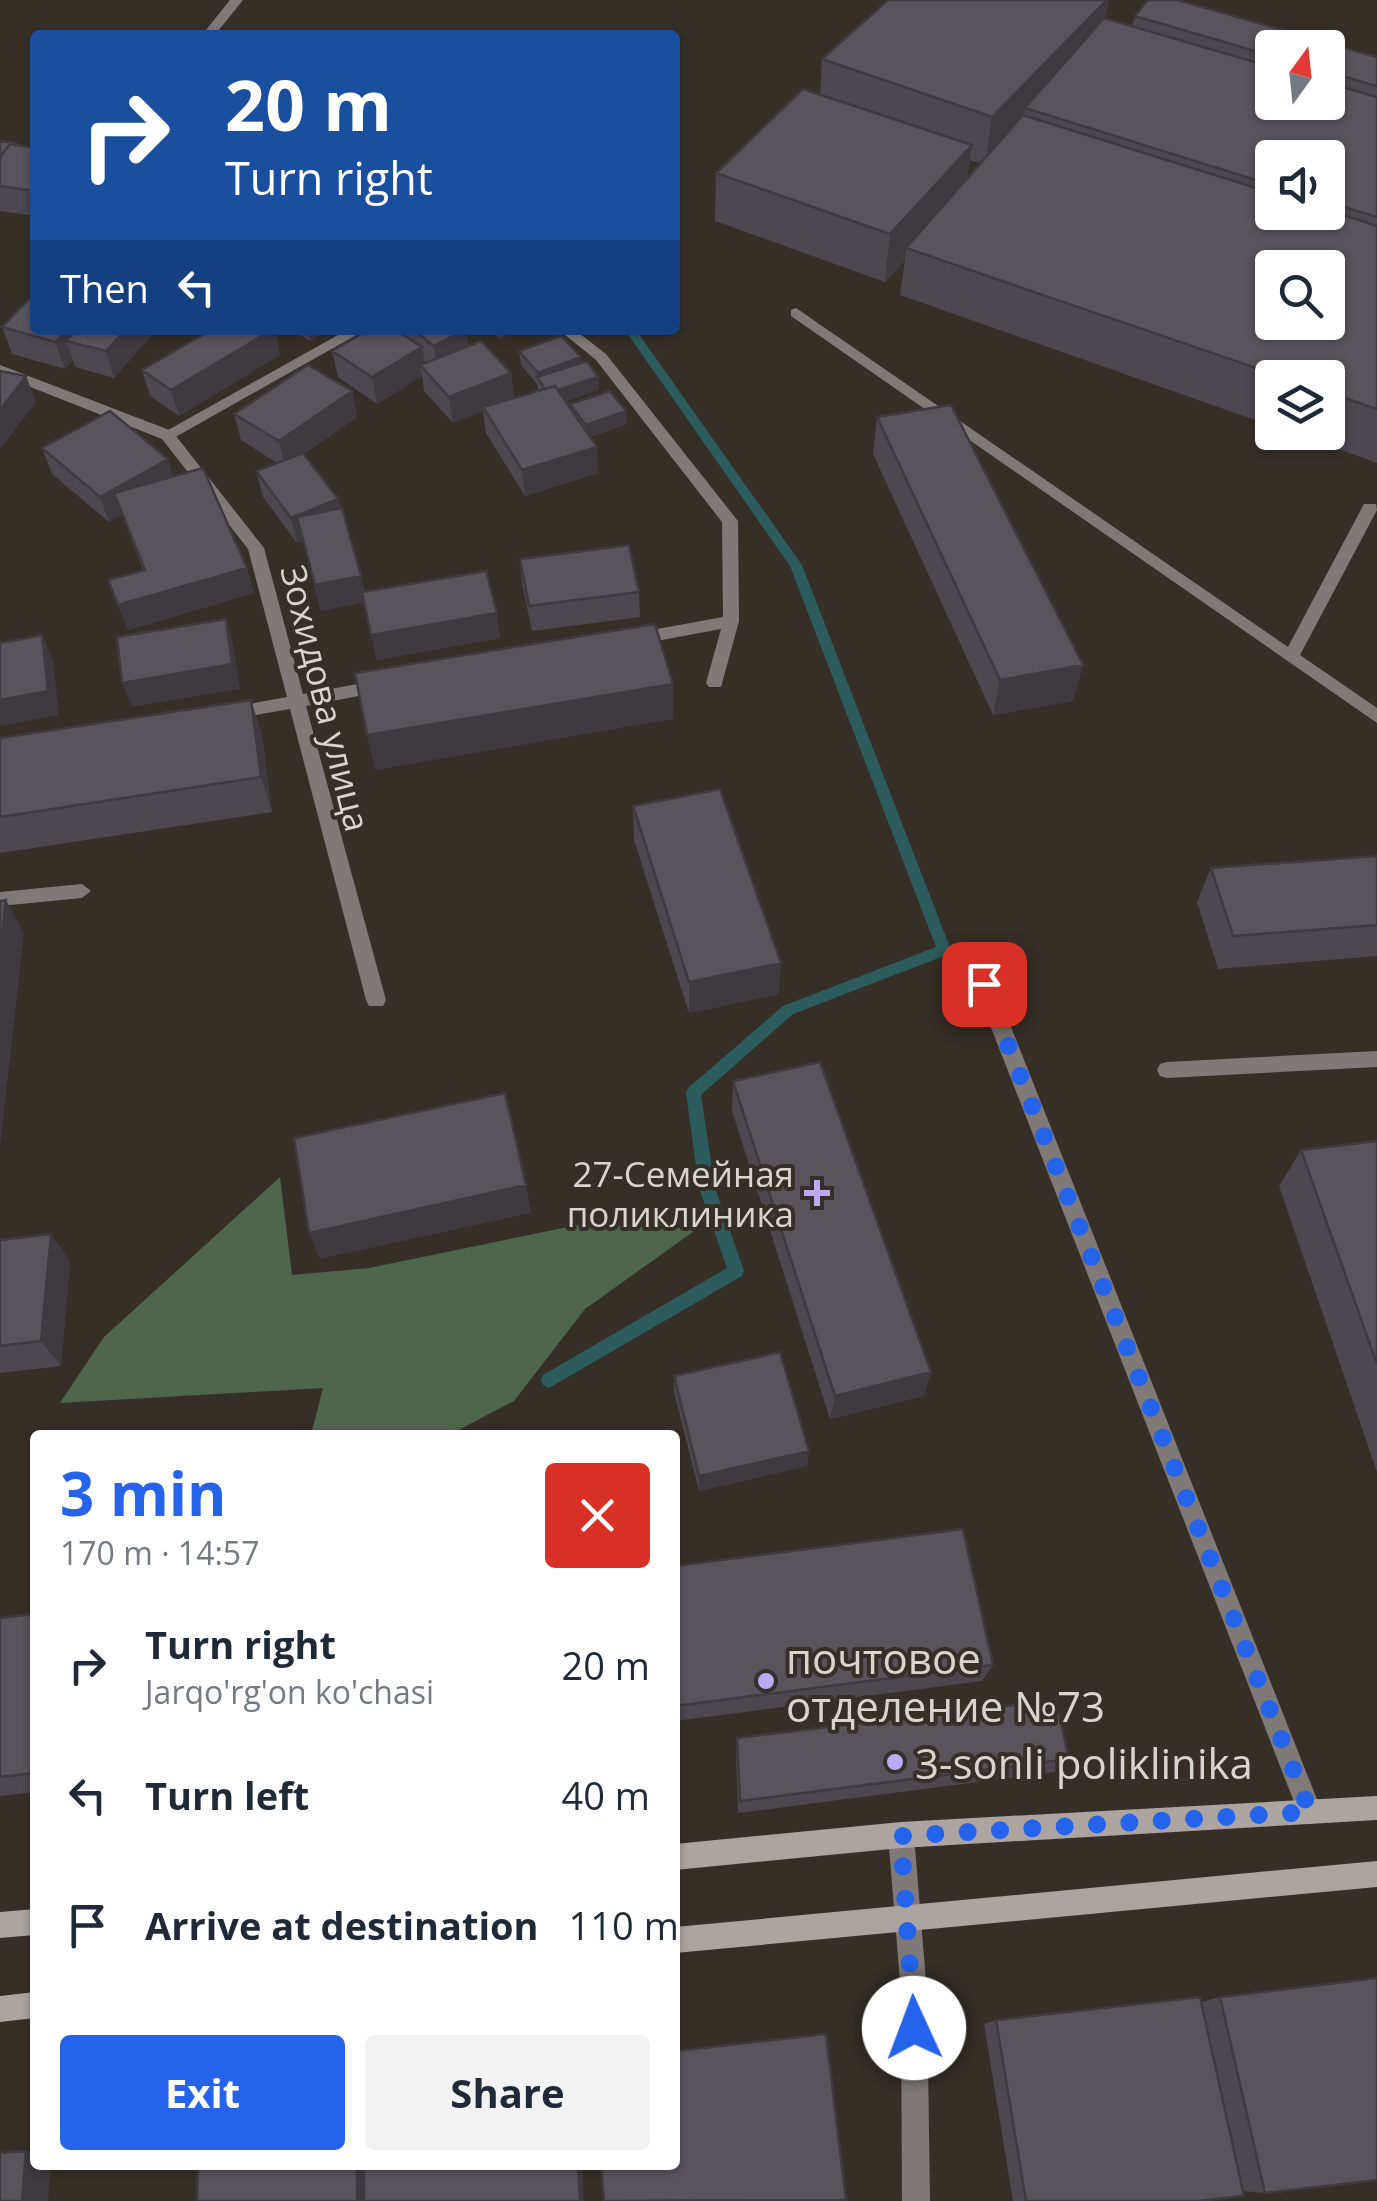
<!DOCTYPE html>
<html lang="en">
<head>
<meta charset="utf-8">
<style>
  :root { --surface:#fff; --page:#f2f2f3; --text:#1f2937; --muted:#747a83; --accent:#2563eb }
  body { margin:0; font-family:"Open Sans",sans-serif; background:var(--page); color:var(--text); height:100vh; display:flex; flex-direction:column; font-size:38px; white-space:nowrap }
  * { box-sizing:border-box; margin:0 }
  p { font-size:32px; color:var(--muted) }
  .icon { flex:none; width:55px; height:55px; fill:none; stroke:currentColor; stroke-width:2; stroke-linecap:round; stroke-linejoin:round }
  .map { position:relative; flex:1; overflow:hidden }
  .side { position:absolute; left:30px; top:1430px; width:650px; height:740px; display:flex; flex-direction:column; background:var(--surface); border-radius:10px; box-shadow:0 2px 8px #0004 }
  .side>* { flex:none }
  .guide { position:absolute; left:30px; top:30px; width:650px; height:305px; border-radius:10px; box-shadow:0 2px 8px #0004; background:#1a4fa0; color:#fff; overflow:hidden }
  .needle { width:65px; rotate:15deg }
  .fabs { position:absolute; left:1255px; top:30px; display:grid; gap:20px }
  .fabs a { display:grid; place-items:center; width:90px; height:90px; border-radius:10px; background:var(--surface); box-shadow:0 2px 8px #0004; font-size:50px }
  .pin { position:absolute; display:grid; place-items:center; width:85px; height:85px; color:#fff; margin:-42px; border-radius:20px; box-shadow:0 5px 15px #0006 }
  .me { position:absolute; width:110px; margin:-55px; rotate:358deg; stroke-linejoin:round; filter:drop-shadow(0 0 8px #0008) }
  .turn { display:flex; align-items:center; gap:35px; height:210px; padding:0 30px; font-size:45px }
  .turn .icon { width:130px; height:130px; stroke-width:2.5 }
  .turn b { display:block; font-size:70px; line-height:85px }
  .then { display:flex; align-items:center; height:95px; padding:0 30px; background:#0003; gap:20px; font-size:38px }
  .round { display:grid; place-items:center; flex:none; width:105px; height:105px; border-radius:10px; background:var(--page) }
  .summary { display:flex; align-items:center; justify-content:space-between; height:170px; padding:0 30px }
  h1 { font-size:60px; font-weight:700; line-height:75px; color:var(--accent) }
  .primary-button { display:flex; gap:20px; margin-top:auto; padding:20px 30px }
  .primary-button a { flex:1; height:115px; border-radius:10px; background:var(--accent); color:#fff; font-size:40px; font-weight:700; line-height:115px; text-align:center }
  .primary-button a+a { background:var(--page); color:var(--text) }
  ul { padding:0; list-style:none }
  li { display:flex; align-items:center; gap:30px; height:130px; padding:0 30px }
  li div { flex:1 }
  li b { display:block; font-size:38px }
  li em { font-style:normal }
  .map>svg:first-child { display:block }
  .forest { fill:#4e664a }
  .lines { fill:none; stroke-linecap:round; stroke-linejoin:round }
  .stream { fill:#2c5c5d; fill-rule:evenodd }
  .lane { fill:#7f7a78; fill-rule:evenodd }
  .street { fill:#7f7a78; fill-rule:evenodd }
  .secondary { fill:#aba4a0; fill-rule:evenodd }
  .wall { fill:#4d474f; fill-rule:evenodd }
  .shaded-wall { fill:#3e3a40 }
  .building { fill:#59535c; stroke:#3e3a40; stroke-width:2.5; fill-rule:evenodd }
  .route { stroke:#2563eb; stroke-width:18; stroke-dasharray:0 32.4 }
  .poi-dot { fill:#baaaf6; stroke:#362f28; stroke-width:4 }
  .labels { text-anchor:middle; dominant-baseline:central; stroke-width:8; stroke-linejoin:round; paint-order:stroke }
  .street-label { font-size:35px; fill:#d8d4d0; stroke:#362f28 }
  .poi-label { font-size:35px; fill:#d8d4d0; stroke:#362f28; text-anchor:end }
  .near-poi-label { font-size:42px; fill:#d8d4d0; stroke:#362f28; text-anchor:start }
</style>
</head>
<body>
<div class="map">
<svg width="1377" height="2201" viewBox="0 0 1377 2201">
  <rect width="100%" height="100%" fill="#362f28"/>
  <path class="forest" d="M280,1177l12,98 77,-7 223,-46 105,7 -112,80 -71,92 -65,34h-138l12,-47 -263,15 44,-66z"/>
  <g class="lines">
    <path class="stream" d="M625,330h11l166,235 149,385 -2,4 -156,60 -92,81 14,93 29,83 -2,5 -193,112 -6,-3 -2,-5 2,-5 184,-107 -28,-80 -13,-95 2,-5 95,-82 153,-59 -146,-381z"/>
    <path class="lane" d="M796,308l492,339 76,-143h12l1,6 -77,145 77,53v15l-586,-407v-6z
      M347,330h18l-193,109h-10l-3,-4z
      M82,884l9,7 -9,7 -82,8v-14z
      M984,976l7,2 3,6 328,828 -3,9 -9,3 -9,-3 -3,-9 -324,-828 3,-6z
      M1377,1051v16l-210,11 -7,-2 -3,-6 3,-6 7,-2z"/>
    <path class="street" d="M230,0h13l-28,35h-13z
      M559,330h16l31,24 132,167 1,100 -18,66h-12l-3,-4 15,-54 -86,16 -8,-6 8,-6 88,-16 -1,-95 -126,-162z
      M0,365l172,66 92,117 39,146 82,-15 6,2 3,4 -3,4 -6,2 -79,15 80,294 -3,6h-14l-3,-6 -76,-291 -63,11 -9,-6 9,-6 60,-11 -39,-148 -86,-110 -162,-64z
      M901,1822l9,4 4,9 13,159 3,207h-28l-1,-207 -13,-159 4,-9z"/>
    <path class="secondary" d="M1377,1796v24l-476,28 -226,22v-26l226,-22z
      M1377,1861v26l-702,66v-26z
      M35,1909v26l-35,3v-26z
      M35,1992v26l-35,4v-26z"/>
  </g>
  <path class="wall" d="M888,0h221l-4,18 27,8 3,-10 13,-16h30l199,57v406l-86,-31h37v-54h-56v48l-372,-131 5,-35 -20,22 -170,-61 1,-48 87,-84 17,6 2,-36zM1272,48h56v54h-56zM1272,158h56v54h-56zM970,160l10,3 -13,15zM1272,268h56v54h-56z
    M0,141l35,7v68l-35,-5z
    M2,327l154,3 -42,48 -39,-11 -2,-7 -8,9 -53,-15z
    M211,330h64l5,25 -101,61 -29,-20 -8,-26z
    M293,330h35l-18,11z
    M368,330h98l2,16 43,27 3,25 24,-7 -1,-7 -16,-19 -2,-14 62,6v6l17,14 1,13 -33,11 4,6v-3l56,7 1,13 -37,13 8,36 -73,23 -39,-63 -3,-22 -30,12 -29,-32 -2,-15 -45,28 -39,-27 -6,-26z
    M489,330h28l-16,9z
    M352,391l5,26 -53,37 34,45 27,93 132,21 3,25 -123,22 -13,-58 -43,9 -18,-70 -6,2 -34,-46 -7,-26 21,-8 -36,-23 -7,-26z
    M877,417l196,284 -80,14 -120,-261z
    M42,448l131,28 81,117 -126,37 -20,-50 35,-10 -21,-55 -13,7 -57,-48z
    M520,559l119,33 1,25 -108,14 -10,-47z
    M251,700l11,35 10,77 -272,41v-115z
    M633,806l146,188 -90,19 -55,-173z
    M1377,856v100l-159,13 -21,-67 14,-34z
    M733,1081l198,291 -7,24 -94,23 -98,-308z
    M1377,1141v331l-98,-286 22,-36z
    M0,1240l70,21 -9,105 -61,7z
    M674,1376l133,90 -108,25 -25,-99z
    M675,1566l318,99 -11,16 -307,40z
    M35,1614v178l-35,4v-178z
    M737,1738l332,21 -14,13 -317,41 -2,-61z
    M1220,1997l45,196 -22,-2 -44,10h-186l-29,-177 12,-4 205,-18z"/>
  <path class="shaded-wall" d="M1107,0h2l-9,45 -75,63 -3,18 -37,39 7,-48z
    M972,145l-7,48 -59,55 -1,12 -20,22 5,-48z
    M67,330h33l-34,11 7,19 -8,9 -10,-27z
    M125,330h31l-42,48 -8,-27z
    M272,330h3l5,25 -101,61 -8,-26z
    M308,330h20l-18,11z
    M464,330h2l3,25 -31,17 -4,-26z
    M500,330h17l-16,9z
    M422,347l4,24 -6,-6 2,11 -45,28 -5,-27z
    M581,357l1,13 -43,10 -1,-7z
    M511,373l3,26 -31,8v4l-30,12 -4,-26z
    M26,376l10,26 -36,47v-39z
    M598,377l1,13 -50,16 -1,-13z
    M352,391l5,26 -72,50 -6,-26z
    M626,411l1,13 -41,14v-13z
    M597,447l1,26 -73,23 -3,-26z
    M168,459l8,25 -62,9 8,22 -13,7 -9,-25z
    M338,499l5,26 -46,18 -6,-25z
    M247,568l7,25 -126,37 -10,-25z
    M361,576l6,25 -46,10 -6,-26z
    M497,613l3,25 -123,22 -6,-25z
    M226,619l7,25 7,45 -108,18 -10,-24z
    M42,635l11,25 6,55 -59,11v-26z
    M1083,665l-10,36 -80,14 7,-35z
    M673,684v35l-298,51 -8,-35z
    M251,700l11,35 10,77 -11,-35z
    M6,900l18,33 -24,214v-196z
    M781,963l-2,31 -90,19v-31z
    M526,1185l5,28 -211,46 -11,-26z
    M51,1234l19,27 -9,105 -20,-25z
    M931,1372l-7,24 -94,23 5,-23z
    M809,1451l-2,15 -108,25v-15z
    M35,2150v15h15l-2,36h-26l4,-50z
    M357,2165h12l1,36h-13z
    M578,2165h4l2,36h-4z"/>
  <path class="building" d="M888,0h219l-115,117 -170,-58z
    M1148,0h30l199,57v29l-49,-14v-24h-56v8l-137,-40z
    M1104,18l168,49v35h56v-19l49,14v120l-49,-15v-44h-56v27l-247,-77z
    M803,89l169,56 -82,89 -174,-61z
    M1023,115l249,78v19h56v-2l49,16v183l-49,-17v-14h-43l-379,-130zM1272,268h56v54h-56z
    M0,141l16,2 -1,2 -5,-1 -10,13z
    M10,144l25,4v43l-35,-5v-29z
    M35,293v37h32l-12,12 -53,-15z
    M76,330h49l-19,21 -40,-10z
    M211,330h61l-101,60 -29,-20z
    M368,330h28l26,17 -50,30 -40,-26z
    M413,330h51l-30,16z
    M561,336l20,21 -43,16 -19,-22z
    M481,341l30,32 -62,24 -29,-32z
    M587,361l11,16 -40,13 -3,-4 -10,3 -8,-12z
    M308,365l44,26 -73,50 -45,-27z
    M0,371l26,5 -26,34z
    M555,386l42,61 -75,23 -39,-63z
    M610,391l16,20 -40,14 -16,-21z
    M951,405l132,260 -83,15 -123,-263z
    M110,411l58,48 -68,38 -58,-49z
    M303,453l35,46 -47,19 -35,-47z
    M203,468l44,100 -129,37 -10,-25 37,-10 -31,-77z
    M342,508l19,68 -46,9 -18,-68z
    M629,545l10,47 -110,14 -9,-47z
    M486,571l11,42 -126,22 -9,-43z
    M226,619l6,45 -110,19 -5,-46z
    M655,624l18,60 -306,51 -12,-62z
    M42,635l6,56 -48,9v-57z
    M251,700l10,77 -261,40v-79z
    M720,789l61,174 -92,19 -56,-176z
    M1377,856v69l-144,11 -22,-68z
    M6,900l-6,51v-50z
    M820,1062l111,310 -96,24 -102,-315z
    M505,1093l21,92 -217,48 -15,-95z
    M1377,1141v223l-76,-214z
    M51,1234l-10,107 -41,5v-106z
    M780,1352l29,99 -110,25 -25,-100z
    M963,1529l30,136 -318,41v-140z
    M35,1614v159l-35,4v-159z
    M1056,1700l13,59 -329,42 -3,-63z
    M1377,1978v202l-112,13 -45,-196z
    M1200,1997l44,199 -45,5h-173l-30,-181z
    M826,2034l20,166 -242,1 -3,-36h74v-114z
    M26,2151l-4,50h-22v-48z
    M198,2165h159v36h-160z
    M364,2165h214l2,36h-216z"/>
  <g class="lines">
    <path class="route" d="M914,2028l-13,-192 409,-24 -326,-828"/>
  </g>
  <g class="poi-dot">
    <path d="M812 1178h10v10h10v10h-10v10h-10v-10h-10v-10h10z"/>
    <circle cx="766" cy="1681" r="10"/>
    <circle cx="895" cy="1762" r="10"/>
  </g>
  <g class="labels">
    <g class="street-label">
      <text transform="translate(326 698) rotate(76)">Зохидова улица</text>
    </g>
    <g class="poi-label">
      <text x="794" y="1173">27-Семейная<tspan x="794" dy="40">поликлиника</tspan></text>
    </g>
    <g class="near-poi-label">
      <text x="786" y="1657">почтовое<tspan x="786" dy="48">отделение №73</tspan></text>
      <text x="915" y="1762">3-sonli poliklinika</text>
    </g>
  </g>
</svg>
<div class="fabs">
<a><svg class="needle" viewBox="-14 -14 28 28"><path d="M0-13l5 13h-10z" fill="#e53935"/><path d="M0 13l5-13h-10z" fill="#747a83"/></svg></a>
<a><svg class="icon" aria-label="sound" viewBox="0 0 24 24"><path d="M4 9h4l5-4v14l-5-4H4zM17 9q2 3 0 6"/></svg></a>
<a><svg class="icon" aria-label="search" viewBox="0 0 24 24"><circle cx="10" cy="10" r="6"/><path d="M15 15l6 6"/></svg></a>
<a><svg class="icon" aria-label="layers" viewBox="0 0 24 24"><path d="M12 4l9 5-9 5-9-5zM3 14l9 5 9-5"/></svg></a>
</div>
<div class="pin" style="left:984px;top:984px;background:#d93025"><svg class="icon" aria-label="arrive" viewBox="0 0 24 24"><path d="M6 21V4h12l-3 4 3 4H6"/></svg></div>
<svg class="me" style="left:914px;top:2028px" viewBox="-20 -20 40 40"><circle r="19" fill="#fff"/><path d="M0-13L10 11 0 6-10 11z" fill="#2563eb"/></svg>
<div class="guide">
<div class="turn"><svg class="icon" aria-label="right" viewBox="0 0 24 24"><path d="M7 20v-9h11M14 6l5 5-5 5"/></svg><div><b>20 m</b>Turn right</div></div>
<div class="then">Then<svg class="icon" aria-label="left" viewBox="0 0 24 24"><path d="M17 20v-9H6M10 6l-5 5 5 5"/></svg></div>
</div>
<section class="side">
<div class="summary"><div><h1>3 min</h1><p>170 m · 14:57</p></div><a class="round" style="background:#d93025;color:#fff"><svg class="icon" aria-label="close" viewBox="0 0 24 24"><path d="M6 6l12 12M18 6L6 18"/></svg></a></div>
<ul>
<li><svg class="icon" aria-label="right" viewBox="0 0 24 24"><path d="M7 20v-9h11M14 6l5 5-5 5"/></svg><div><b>Turn right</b><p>Jarqo'rg'on ko'chasi</p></div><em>20 m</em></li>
<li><svg class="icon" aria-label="left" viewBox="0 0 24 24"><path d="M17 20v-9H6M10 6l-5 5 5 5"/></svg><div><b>Turn left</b></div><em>40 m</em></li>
<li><svg class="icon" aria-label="arrive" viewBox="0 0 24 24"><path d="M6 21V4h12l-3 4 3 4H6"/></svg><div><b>Arrive at destination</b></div><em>110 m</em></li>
</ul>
<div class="primary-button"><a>Exit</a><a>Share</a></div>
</section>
</div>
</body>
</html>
